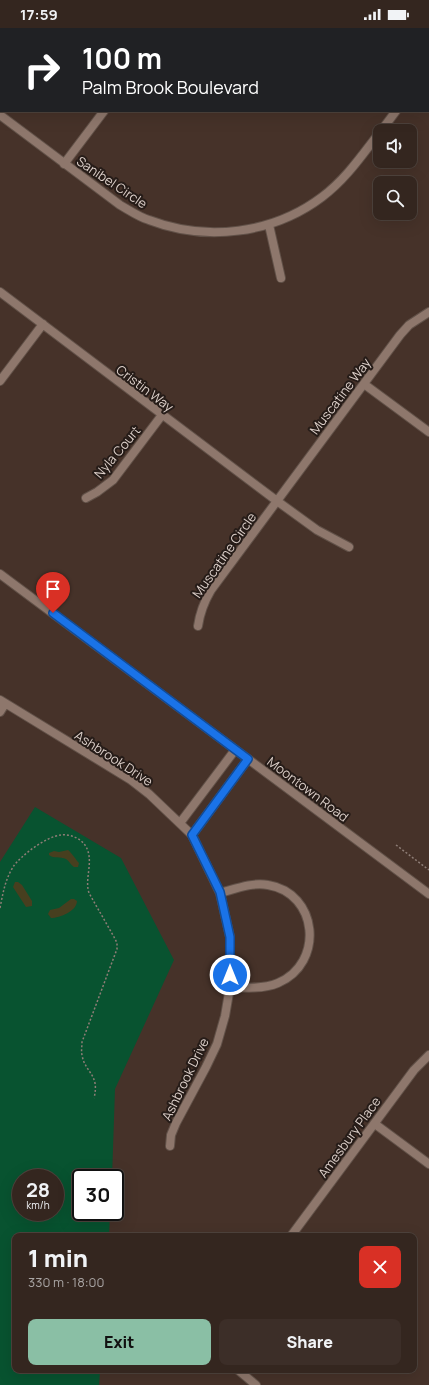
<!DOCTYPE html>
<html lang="en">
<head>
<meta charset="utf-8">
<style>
  :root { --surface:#34261f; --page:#3c2e28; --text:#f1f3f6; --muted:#a9a5a4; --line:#4e433d; --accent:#8abfa5 }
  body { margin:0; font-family:Manrope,sans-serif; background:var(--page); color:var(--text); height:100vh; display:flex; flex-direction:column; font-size:15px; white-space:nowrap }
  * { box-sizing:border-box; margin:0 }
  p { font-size:13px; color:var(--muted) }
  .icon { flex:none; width:22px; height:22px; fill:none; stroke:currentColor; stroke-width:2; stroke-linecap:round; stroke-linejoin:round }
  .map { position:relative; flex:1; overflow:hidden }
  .sheet { position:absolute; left:12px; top:1205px; width:405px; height:140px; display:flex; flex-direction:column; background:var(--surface); border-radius:8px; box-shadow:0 4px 16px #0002,0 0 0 1px var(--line) }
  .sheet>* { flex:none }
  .guide { position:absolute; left:0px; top:0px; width:429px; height:84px; box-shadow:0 4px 16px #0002,0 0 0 1px var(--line); background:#202124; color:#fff; overflow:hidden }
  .controls { position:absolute; left:373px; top:96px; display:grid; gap:8px }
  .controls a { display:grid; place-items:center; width:44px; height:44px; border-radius:8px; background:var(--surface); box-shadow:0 4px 16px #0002,0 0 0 1px var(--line); font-size:20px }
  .speed { position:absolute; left:12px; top:1141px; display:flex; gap:8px; font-size:20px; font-weight:700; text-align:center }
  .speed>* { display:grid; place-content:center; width:52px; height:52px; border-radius:50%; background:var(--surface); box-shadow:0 4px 16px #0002,0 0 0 1px var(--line); line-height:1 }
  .speed small { font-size:10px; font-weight:400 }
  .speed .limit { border:2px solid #111; border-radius:6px; background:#fff; color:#111 }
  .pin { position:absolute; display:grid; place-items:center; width:34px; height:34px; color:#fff; margin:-41px -17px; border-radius:50% 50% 50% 0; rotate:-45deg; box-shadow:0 0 4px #0007 }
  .pin .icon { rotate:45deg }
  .me { position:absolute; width:44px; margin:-22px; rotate:0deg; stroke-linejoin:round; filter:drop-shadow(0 0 3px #0008) }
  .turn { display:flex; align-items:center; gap:14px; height:84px; padding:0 16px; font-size:18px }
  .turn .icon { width:52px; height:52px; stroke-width:2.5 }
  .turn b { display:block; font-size:28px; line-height:34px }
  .round { display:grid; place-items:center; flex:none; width:42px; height:42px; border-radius:8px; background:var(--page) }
  .overview { display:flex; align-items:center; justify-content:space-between; height:68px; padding:0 16px }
  h1 { font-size:24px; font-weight:800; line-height:30px }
  .action { display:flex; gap:8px; margin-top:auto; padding:8px 16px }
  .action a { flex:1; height:46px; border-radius:8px; background:var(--accent); color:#111; font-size:16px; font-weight:800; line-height:46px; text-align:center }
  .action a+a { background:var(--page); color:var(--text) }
  .status { display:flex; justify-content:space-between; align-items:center; height:28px; padding:0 20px; background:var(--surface); direction:ltr }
  .status svg { height:11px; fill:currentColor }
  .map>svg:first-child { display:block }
  .green { fill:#085330; fill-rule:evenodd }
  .sand { fill:#473f1f }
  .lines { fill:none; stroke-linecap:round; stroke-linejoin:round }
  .minor-casing { stroke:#615148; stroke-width:10 }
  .tertiary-casing { stroke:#615148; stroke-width:10 }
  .path { stroke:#8e7d76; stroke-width:1.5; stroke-dasharray:2 2; stroke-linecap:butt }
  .minor { stroke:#8e776c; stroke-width:8 }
  .tertiary { stroke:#8e776c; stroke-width:8 }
  .route-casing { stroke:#114b97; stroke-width:10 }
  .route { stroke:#1a73e8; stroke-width:7 }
  .labels { text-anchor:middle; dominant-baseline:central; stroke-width:4; stroke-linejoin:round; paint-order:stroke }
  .street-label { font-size:13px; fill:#ddd0ca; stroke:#261c18 }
</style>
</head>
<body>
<div class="status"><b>17:59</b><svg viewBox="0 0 49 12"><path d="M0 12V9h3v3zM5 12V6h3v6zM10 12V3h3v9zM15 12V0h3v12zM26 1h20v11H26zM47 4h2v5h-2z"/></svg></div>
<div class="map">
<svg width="429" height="1357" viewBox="0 0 429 1357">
  <rect width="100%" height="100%" fill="#463229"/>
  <path class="green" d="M35,779l86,51 53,102 -59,129 -3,89h-31v34h29l-1,24h-94v134h85l-1,15h-99v-523zM21,1150h34v34h-34z"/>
  <path class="sand" d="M68,822c4,3 8,10 11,13l-1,4h-4c-3,-2 -5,-6 -8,-8 -6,-3 -12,0 -17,-4v-2l5,-2 5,1z
    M15,854h3l4,3 10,16v5l-6,1 -13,-20z
    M71,871h3l3,2c0,10 -17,17 -26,17l-3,-4 2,-4 9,-2z"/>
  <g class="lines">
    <g class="minor-casing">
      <path id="minor" d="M107,0l1,1
        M428,28l1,-2
        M428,35l1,1
        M0,87l120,90c9,5 19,12 29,15 57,22 124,14 173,-23 24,-18 40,-42 58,-65
        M381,103l15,-20
        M64,136l40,-53
        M269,197l12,53
        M0,264l277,209 40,29 32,17
        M0,353l43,-57
        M364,356l65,48
        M86,470l11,-6 16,-12 49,-65
        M198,598c2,-14 6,-24 13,-36l189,-255 9,-10 20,-13
        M0,672l131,80 18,14 43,41 28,58 10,44v50l-5,29 -8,28 -11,23 -30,56 -5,12 -1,11
        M0,684l5,-8
        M180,795l55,-73
        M192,807l56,-76
        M220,865c15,-4 32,-11 48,-8 50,8 57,78 10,98 -14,6 -33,5 -48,4
        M375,1096l54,40
        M291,1208l123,-166 15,-15
        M238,1342l18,15"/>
    </g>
    <g class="tertiary-casing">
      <path id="tertiary" d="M0,546l429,320"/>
    </g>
    <path class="path" d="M396,817l33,25
      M0,880c3,-15 5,-28 13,-41 7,-11 34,-31 48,-32 9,-1 19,3 24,10 10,15 -1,33 4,48l25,44 3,6v6l-35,93c0,5 -1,9 0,13 3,18 18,19 12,43"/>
    <use href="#minor" class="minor"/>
    <use href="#tertiary" class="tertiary"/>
  </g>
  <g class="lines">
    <g class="route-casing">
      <path id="route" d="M53,585l195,146 -56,76 28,57 10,45v38"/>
    </g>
    <use href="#route" class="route"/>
  </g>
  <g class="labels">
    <g class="street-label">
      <text transform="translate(112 154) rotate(34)">Sanibel Circle</text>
      <text transform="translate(145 360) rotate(37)">Cristin Way</text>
      <text transform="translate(340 368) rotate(-53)">Muscatine Way</text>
      <text transform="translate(117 424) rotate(-50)">Nyla Court</text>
      <text transform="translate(224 527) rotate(-55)">Muscatine Circle</text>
      <text transform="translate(114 730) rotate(33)">Ashbrook Drive</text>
      <text transform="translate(308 761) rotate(37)">Moontown Road</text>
      <text transform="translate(185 1051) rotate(-64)">Ashbrook Drive</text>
      <text transform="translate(349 1109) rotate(-54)">Amesbury Place</text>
    </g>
  </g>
</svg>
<div class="controls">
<a><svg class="icon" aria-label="sound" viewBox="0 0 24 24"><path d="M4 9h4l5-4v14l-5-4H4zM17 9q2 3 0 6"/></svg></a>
<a><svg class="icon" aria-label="search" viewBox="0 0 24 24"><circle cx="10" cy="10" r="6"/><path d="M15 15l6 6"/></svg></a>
</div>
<div class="speed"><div>28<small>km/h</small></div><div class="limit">30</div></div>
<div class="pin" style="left:53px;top:585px;background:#d93025"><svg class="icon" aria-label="arrive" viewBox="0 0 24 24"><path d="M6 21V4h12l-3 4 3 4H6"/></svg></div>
<svg class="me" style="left:230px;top:947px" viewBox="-20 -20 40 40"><circle r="17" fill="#1a73e8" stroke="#fff" stroke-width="3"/><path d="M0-11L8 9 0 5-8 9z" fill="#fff"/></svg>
<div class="guide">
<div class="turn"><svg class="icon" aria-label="right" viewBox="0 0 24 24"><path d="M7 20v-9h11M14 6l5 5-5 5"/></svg><div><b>100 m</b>Palm Brook Boulevard</div></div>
</div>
<section class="sheet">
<div class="overview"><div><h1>1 min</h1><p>330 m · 18:00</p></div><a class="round" style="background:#d93025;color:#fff"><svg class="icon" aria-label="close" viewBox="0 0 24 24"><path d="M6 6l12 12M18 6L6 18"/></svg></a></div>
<div class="action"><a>Exit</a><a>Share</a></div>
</section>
</div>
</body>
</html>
